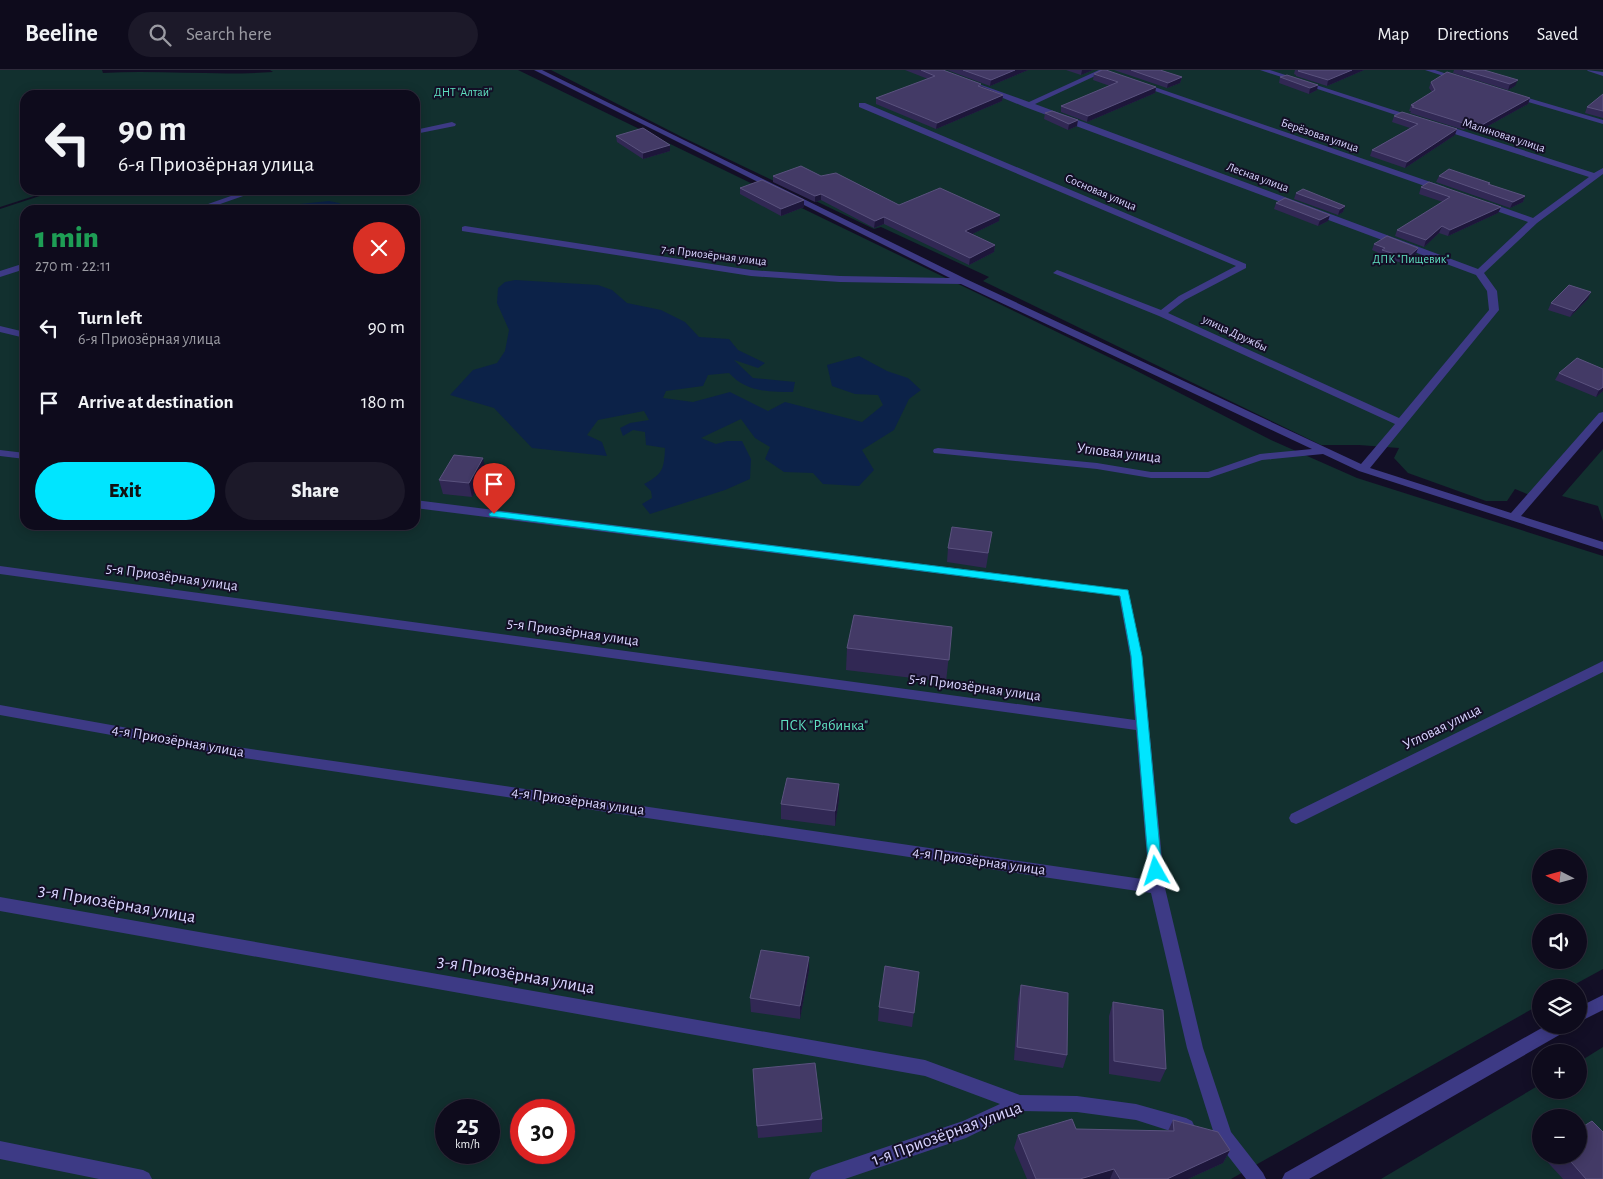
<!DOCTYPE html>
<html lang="en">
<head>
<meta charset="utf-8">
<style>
  :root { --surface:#0e0b1c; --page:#1c1929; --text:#f1f3f6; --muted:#9b9ba3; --line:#2e2b3b; --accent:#00e5ff }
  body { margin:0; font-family:"Alegreya Sans",sans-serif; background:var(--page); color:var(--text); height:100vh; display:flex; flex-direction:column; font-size:19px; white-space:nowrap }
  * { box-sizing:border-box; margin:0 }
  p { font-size:16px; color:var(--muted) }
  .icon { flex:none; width:28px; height:28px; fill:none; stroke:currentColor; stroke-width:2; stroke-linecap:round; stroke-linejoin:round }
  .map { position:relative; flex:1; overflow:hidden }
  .sheet { position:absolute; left:20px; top:135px; width:400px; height:325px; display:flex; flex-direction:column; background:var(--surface); border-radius:15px; box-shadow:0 2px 12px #0003,0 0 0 1px var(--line) }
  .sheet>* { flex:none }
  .top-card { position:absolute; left:20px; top:20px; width:400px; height:105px; border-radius:15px; box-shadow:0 2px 12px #0003,0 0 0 1px var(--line); background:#0e0b1c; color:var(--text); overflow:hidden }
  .needle { width:32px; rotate:276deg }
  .buttons { position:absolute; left:1532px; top:779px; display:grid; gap:10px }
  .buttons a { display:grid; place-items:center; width:55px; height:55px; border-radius:50%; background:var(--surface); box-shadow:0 2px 12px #0003,0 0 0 1px var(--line); font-size:25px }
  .speed { position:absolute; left:435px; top:1029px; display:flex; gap:10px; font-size:25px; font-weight:700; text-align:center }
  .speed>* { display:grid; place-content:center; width:65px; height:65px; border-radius:50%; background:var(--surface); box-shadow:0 2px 12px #0003,0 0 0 1px var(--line); line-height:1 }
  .speed small { font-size:12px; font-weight:400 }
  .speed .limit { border:8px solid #d22; background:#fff; color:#111 }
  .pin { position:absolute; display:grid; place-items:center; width:42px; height:42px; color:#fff; margin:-51px -21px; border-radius:50% 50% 50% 0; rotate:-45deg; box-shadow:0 0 5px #0007 }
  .pin .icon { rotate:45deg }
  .me { position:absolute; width:55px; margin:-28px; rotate:354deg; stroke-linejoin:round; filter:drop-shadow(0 0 4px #0008) }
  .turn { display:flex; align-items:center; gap:18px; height:105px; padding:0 15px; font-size:22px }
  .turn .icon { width:65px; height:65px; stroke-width:2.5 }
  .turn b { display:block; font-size:35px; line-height:42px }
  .round { display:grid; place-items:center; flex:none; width:52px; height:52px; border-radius:26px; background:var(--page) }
  .summary { display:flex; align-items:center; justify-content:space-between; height:85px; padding:0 15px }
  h1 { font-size:30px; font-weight:800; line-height:38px; color:#1e9e55 }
  .action { display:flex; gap:10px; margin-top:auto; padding:10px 15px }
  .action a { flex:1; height:58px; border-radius:30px; background:var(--accent); color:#111; font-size:20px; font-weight:800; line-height:58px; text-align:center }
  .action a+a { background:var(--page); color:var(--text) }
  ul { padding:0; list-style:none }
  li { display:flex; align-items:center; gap:15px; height:75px; padding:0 15px }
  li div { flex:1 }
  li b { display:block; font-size:19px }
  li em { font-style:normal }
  header { display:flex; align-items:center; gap:30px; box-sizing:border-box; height:70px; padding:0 25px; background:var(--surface); border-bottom:1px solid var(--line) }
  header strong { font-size:24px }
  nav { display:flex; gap:28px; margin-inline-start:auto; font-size:18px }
  .search { width:350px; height:45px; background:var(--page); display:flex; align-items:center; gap:12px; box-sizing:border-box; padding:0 18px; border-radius:28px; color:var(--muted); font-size:19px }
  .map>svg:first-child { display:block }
  .green { fill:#12302f; fill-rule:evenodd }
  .water { fill:#0c2248 }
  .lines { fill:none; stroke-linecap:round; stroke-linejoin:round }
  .minor { fill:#3d3a85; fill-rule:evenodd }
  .wall { fill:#312854 }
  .shaded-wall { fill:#1d163a }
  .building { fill:#433a66; stroke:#5a527e }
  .route { fill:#00e5ff; stroke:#0095a6 }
  .labels { text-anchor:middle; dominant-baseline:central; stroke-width:4; stroke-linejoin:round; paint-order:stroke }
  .far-park-label { font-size:12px; fill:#5fe0c0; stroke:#130f26 }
  .far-street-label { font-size:12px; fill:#d9d4ff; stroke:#130f26 }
  .street-label { font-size:15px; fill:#d9d4ff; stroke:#130f26 }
  .park-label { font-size:15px; fill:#5fe0c0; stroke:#130f26 }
  .near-street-label { font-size:18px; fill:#d9d4ff; stroke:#130f26 }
</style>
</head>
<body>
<header>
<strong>Beeline</strong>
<div class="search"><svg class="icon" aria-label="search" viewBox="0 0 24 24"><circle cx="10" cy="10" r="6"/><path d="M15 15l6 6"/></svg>Search here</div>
<nav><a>Map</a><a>Directions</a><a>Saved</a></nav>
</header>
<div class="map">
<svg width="1603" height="1109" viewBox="0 0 1603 1109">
  <rect width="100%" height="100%" fill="#130f26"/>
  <path class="green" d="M0,0h102l1,3c57,-3 113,3 170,-1l-3,-2h248l615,299 138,71 86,38 246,78v413l-33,18 -29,1v16l-310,175h-1231v-970l58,-19h357v-95h-114l-6,-5 -11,5h-259v95h28l-53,17zM25,140h390v315h-390zM1541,788h38v37h-38zM1541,852h38v38h-38zM446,1040h43v42h-43zM521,1040h43v42h-43z
    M551,0h1052v345l-71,81 -17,-7 -8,12h-21l-78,-28 -14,-15 5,-10 -40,-3h-38l-338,-164 6,-4 -108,-50 -7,2 -192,-92z
    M1603,379v72l-5,-15 -36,-10z
    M1603,977v132h-222l160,-95v6h38v-28zM1541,1048h38v37h-38z"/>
  <path class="water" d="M329,131l10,2 11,7h-68l8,-5z
    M515,210l83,5 14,5 15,13 34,7 24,12 14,15 30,2 9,11 27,13 -7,5 -24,-8 19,18 42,4 -2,10c-24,0 -47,0 -64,-19l-21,2 -5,11 -37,5 -3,7 30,4 37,-10 38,19 17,-9 77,20 21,-17 -5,-10 -23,-1 -23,-8 -5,-21 32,-9 28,15 21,7 13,12 -12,9 -15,31 -32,20 12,20 -15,16 -36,-2 -10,-11 -29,-1 -19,-13 5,-12 -15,-9 -14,-19 -40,19 15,6 11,-3h15l9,18 -1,20 -25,11 -75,24 -8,-10 10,-6 -1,-7 -7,-7c19,-10 20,-15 21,-36l-19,-3 -1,-13 -12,-2 -10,6 -3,-8 10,-5 19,-3 -5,-9 -46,9 -11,15 15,7 5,14 -75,-8 -38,-40 -44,-13 23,-25 24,-7 8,-12 4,-21 -12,-27 1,-15 7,-6z"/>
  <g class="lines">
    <path class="minor" d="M534,0h8l424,209 395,185 34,-40 -236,-108 -106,-43 4,-3 3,1 101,39 18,-14 57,-30 -377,-159v-4h6l381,161v4l-61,32 -17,13 231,105 90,-108 -2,-19 -11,-16 -451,-168 -56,-23v-2h4l56,20 70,-32h9l-73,34 443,165 50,-47 -46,-16v-4h6l45,16 56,-41 -150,-48v-4h6l149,48 9,-5v6l-66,49 -53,50 13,18 2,19 -129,158 141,45 88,-100 4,-1v9l-82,95 82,26v8l-244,-79 -36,-17 -61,6 -53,18h-58l-54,-9 -163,-16 -1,-2 1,-2 4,-1 159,15 54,9h57l52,-18 52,-5 -351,-165 -121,-2 -89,-6 -289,-45v-4l3,-1 286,44 89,6 110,2z
      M1260,0h10l148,48 -7,2z
      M1425,0h10l27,9 -3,2z
      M1587,0l16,2v4l-15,-5z
      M1140,12l305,105 1,2 -7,2 -301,-106 -2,-1z
      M1511,23l92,27v4l-92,-27z
      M452,52l4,2 -1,2 -40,8v-4z
      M248,120h12l-57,20h-12z
      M25,193v6l-25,8v-6z
      M0,256l25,6v6l-25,-6z
      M0,380l25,3v6l-25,-3z
      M415,430l713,90 14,66 23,232 38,160 28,84 32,41 3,6h-20l-28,-36 -3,-6 -28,-89 -36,-155 -934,-139 -217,-39v-10l217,39 932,136 -13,-150 -1136,-156v-8l1135,154 -5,-64 -11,-60 -704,-88z
      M1603,591v11l-302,150 -5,2 -5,-2 -2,-4 2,-4z
      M0,827l925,163 95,35 57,1 59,8 50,14 6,3 3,6 -3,6 -6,3 -50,-16 -59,-8 -56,-1 -55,27 -121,41h-36l3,-6 6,-3 145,-49 37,-17 -75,-28 -925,-165z
      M1603,925v15l-24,12v-15z
      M1547,955h23l-2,5 -259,149h-27l3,-6z
      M0,1071l143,29 6,3 3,6h-53l-99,-20z"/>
  </g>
  <path class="wall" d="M905,0h38l60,25 -1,6 -66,28 -60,-25v-6l52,-19z
    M947,0h81l-38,16z
    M1066,0h27l-12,5z
    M1114,0h46l22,7 -2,6 -13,5z
    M1295,0h69l-37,16 -31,-10v-1l-2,-1z
    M1454,0h30l31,16 -7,4 -55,-17z
    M1094,4l62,13 -1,6 -68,29 -26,-10v-6l49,-20 -17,-6z
    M1280,7l37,13 -8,4 -30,-11z
    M1431,12l99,16 -2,6 -51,28 -11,-4 -2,2 -54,-17 1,-2h-2l2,-6 21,-13 -3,-4z
    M1603,24v24l-18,-5 2,-6z
    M1045,43l32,13 -9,4 -24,-11z
    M1394,46l61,19 -50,33 -35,-12 2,-6 38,-22 -18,-6z
    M616,66l54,15 -27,8 -26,-17z
    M773,106h48l78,29 100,16 -27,13 23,11 -1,7 -25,13 -85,-41 -10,4 -53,-28 -6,2 -42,-20z
    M1439,106l51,7 -1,2 36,11 -2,6 -13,6 -74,-26z
    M1421,117l80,20 -3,6 -50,23 -9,-3 -15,14 -29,-11 2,-6 46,-28 -24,-8z
    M740,118l64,19 -23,9 -41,-22z
    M1296,123l49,13 -2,6 -5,3 -44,-16z
    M1276,133l52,18 -10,5 -44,-17z
    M1374,174l42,10 -11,10 -25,-8 1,-2 -9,-4z
    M1588,229l-18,18 -22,-7 3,-7z
    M1603,299v22l-7,6 -41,-17 4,-7z
    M486,402l-14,25 -29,-3 -4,-14z
    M992,462l-6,36 -39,-6 1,-14z
    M952,557l-6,55 -100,-12 1,-22z
    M839,729l-4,27 -54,-7v-15z
    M809,900l-9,49 -49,-7 -1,-14z
    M919,902l-7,55 -34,-6 1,-14z
    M1021,915l46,70 -4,13 -49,-8 4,-61z
    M1113,932l53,67 -6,13 -51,-8v-58z
    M753,999l69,50v13l-64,6z
    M1173,1050l57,30 -7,13 -35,16h-161l-13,-31 4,-13 58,-6 92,2z
    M1543,1085h36l24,24h-40l-21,-23z"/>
  <path class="shaded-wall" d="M1015,0h13l-38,16 1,-6z
    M1082,0h11l-12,5z
    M1352,0h12l-37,16 1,-6z
    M1182,7l-2,6 -13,5 1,-5z
    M1518,10l-3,6 -7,4 2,-6z
    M1318,15l-1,5 -8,4 1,-6z
    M1156,17l-1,6 -68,29 1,-6z
    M1003,25l-1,6 -66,28 1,-6z
    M1530,28l-2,6 -51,28 3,-6z
    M1078,50l-1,6 -9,4 1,-6z
    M1468,52l-2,6 -2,2 2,-6z
    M1457,59l-2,6 -50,33 2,-6z
    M670,75v6l-27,8v-6z
    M821,124v6l-6,2v-6z
    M1525,126l-2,6 -13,6 3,-6z
    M804,130v7l-23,9v-7z
    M1345,136l-2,6 -5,3 2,-6z
    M1501,137l-3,6 -50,23 2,-6z
    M1000,145l-1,6 -35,17 1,-7z
    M1330,145l-2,6 -10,5 2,-6z
    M884,147v7l-10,4 1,-7z
    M1442,156l-3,7 -15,14 2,-7z
    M995,175l-1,7 -25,13 1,-7z
    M1418,178l-2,6 -11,10 2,-6z
    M1591,222l-3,7 -18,18 4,-6z
    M1603,317v4l-7,6 3,-7z
    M483,388l3,14 -14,25 -3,-14z
    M839,714v15l-4,27v-15z
    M809,887v13l-9,49v-13z
    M1230,1080l-7,13 -35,16h-21z
    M1114,1099l-4,10h-30z"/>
  <path class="building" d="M921,0h22l38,14 -3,2 25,9 -66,28 -61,-25 59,-22z
    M963,0h52l-24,10z
    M1102,0h4l50,17 -68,29 -27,-10 57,-24 -24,-8z
    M1131,0h29l22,7 -14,6z
    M1299,0h53l-24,10 -30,-9z
    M1463,0h21l34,10 -8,4z
    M1447,2l83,26 -50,28 -12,-4 -2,2 -54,-17 2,-1 -3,-1 24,-15 -4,-8z
    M1287,5l31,10 -8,3 -30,-11z
    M1603,24v17l-16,-4z
    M1052,41l26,9 -9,4 -24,-11z
    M1402,42l55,17 -50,33 -35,-12 46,-26 -24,-8z
    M643,58l27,17 -27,8 -27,-17z
    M801,96l20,10 15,-3 63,32 41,-17 60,27 -35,16 30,14 -25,13 -86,-41 -9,4 -54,-27 -6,2 -42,-20z
    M1449,99l41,14 -2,1 37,12 -12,6 -74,-26z
    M762,110l42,20 -23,9 -41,-21z
    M1429,112l72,25 -51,23 -8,-4 -16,14 -29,-10 53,-33 -29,-10z
    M1303,119l42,17 -5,3 -44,-16z
    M1285,128l45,17 -10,5 -44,-17z
    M1387,166l31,12 -11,10 -25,-8 3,-2 -11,-4z
    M1569,215l22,7 -17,19 -23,-8z
    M1577,288l26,11v18l-4,3 -40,-17z
    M454,385l29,3 -14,25 -30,-3z
    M952,457l40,5 -4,21 -40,-5z
    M854,545l98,12 -3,33 -102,-12z
    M787,708l52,6 -4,27 -54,-7z
    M761,880l48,7 -9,49 -50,-8z
    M885,896l34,6 -5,41 -35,-6z
    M1021,915l47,8 -1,62 -50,-8z
    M1113,932l50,8 3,59 -52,-8z
    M815,993l7,56 -65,7 -4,-57z
    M1072,1049l4,10 98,2 -1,-11 45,12 12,18 -63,29h-47l-6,-10 -34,10h-44l-18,-44z
    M1592,1051l11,11v47h-17l-21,-24h14v-26z"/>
  <path class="route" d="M494,441l634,79 14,66 20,215 -2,4 -4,2 -5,-2 -2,-4 -18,-215 -11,-60 -630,-80 -1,-2z"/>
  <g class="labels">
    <g class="far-park-label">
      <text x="463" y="22">ДНТ "Алтай"</text>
      <text x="1411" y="189">ДПК "Пищевик"</text>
    </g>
    <g class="far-street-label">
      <text transform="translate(1320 65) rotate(19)">Берёзовая улица</text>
      <text transform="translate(1504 65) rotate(18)">Малиновая улица</text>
      <text transform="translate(1258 107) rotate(20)">Лесная улица</text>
      <text transform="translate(1101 122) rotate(23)">Сосновая улица</text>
      <text transform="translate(714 185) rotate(7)">7-я Приозёрная улица</text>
      <text transform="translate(1235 263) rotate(25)">улица Дружбы</text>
    </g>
    <g class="street-label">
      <text transform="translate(1119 383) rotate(7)">Угловая улица</text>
      <text transform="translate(172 507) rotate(8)">5-я Приозёрная улица</text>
      <text transform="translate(573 562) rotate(8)">5-я Приозёрная улица</text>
      <text transform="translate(975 617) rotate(8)">5-я Приозёрная улица</text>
      <text transform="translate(1442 657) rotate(-26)">Угловая улица</text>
      <text transform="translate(178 671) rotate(10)">4-я Приозёрная улица</text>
      <text transform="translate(578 731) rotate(8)">4-я Приозёрная улица</text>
      <text transform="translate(979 791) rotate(8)">4-я Приозёрная улица</text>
    </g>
    <g class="park-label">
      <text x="824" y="655">ПСК "Рябинка"</text>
    </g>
    <g class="near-street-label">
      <text transform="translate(117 834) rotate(10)">3-я Приозёрная улица</text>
      <text transform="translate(516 905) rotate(10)">3-я Приозёрная улица</text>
      <text transform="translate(947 1064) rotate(-20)">1-я Приозёрная улица</text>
    </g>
  </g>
</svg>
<div class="buttons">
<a><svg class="needle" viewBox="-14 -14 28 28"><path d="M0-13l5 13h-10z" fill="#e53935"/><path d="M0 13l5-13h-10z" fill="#9b9ba3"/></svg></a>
<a><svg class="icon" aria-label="sound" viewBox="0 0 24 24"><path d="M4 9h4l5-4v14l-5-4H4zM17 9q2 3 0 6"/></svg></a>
<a><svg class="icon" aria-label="layers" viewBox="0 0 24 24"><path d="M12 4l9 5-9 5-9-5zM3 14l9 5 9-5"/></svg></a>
<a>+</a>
<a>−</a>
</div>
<div class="speed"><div>25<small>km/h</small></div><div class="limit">30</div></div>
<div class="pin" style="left:494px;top:444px;background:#d93025"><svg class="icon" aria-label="arrive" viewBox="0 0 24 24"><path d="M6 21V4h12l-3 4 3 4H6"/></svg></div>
<svg class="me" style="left:1156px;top:801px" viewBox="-20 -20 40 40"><path d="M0-17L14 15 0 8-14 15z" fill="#00e5ff" stroke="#fff" stroke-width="4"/></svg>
<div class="top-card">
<div class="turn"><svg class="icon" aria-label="left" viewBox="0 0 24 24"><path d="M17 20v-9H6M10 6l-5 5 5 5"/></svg><div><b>90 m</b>6-я Приозёрная улица</div></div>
</div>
<section class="sheet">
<div class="summary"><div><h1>1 min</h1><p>270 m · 22:11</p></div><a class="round" style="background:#d93025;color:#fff"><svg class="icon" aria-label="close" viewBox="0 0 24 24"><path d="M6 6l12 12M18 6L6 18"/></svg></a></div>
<ul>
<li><svg class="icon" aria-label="left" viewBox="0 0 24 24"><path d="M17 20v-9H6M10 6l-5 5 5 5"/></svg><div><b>Turn left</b><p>6-я Приозёрная улица</p></div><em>90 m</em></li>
<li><svg class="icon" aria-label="arrive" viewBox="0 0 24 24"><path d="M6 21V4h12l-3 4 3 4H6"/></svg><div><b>Arrive at destination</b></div><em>180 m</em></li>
</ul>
<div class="action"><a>Exit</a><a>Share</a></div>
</section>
</div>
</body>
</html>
